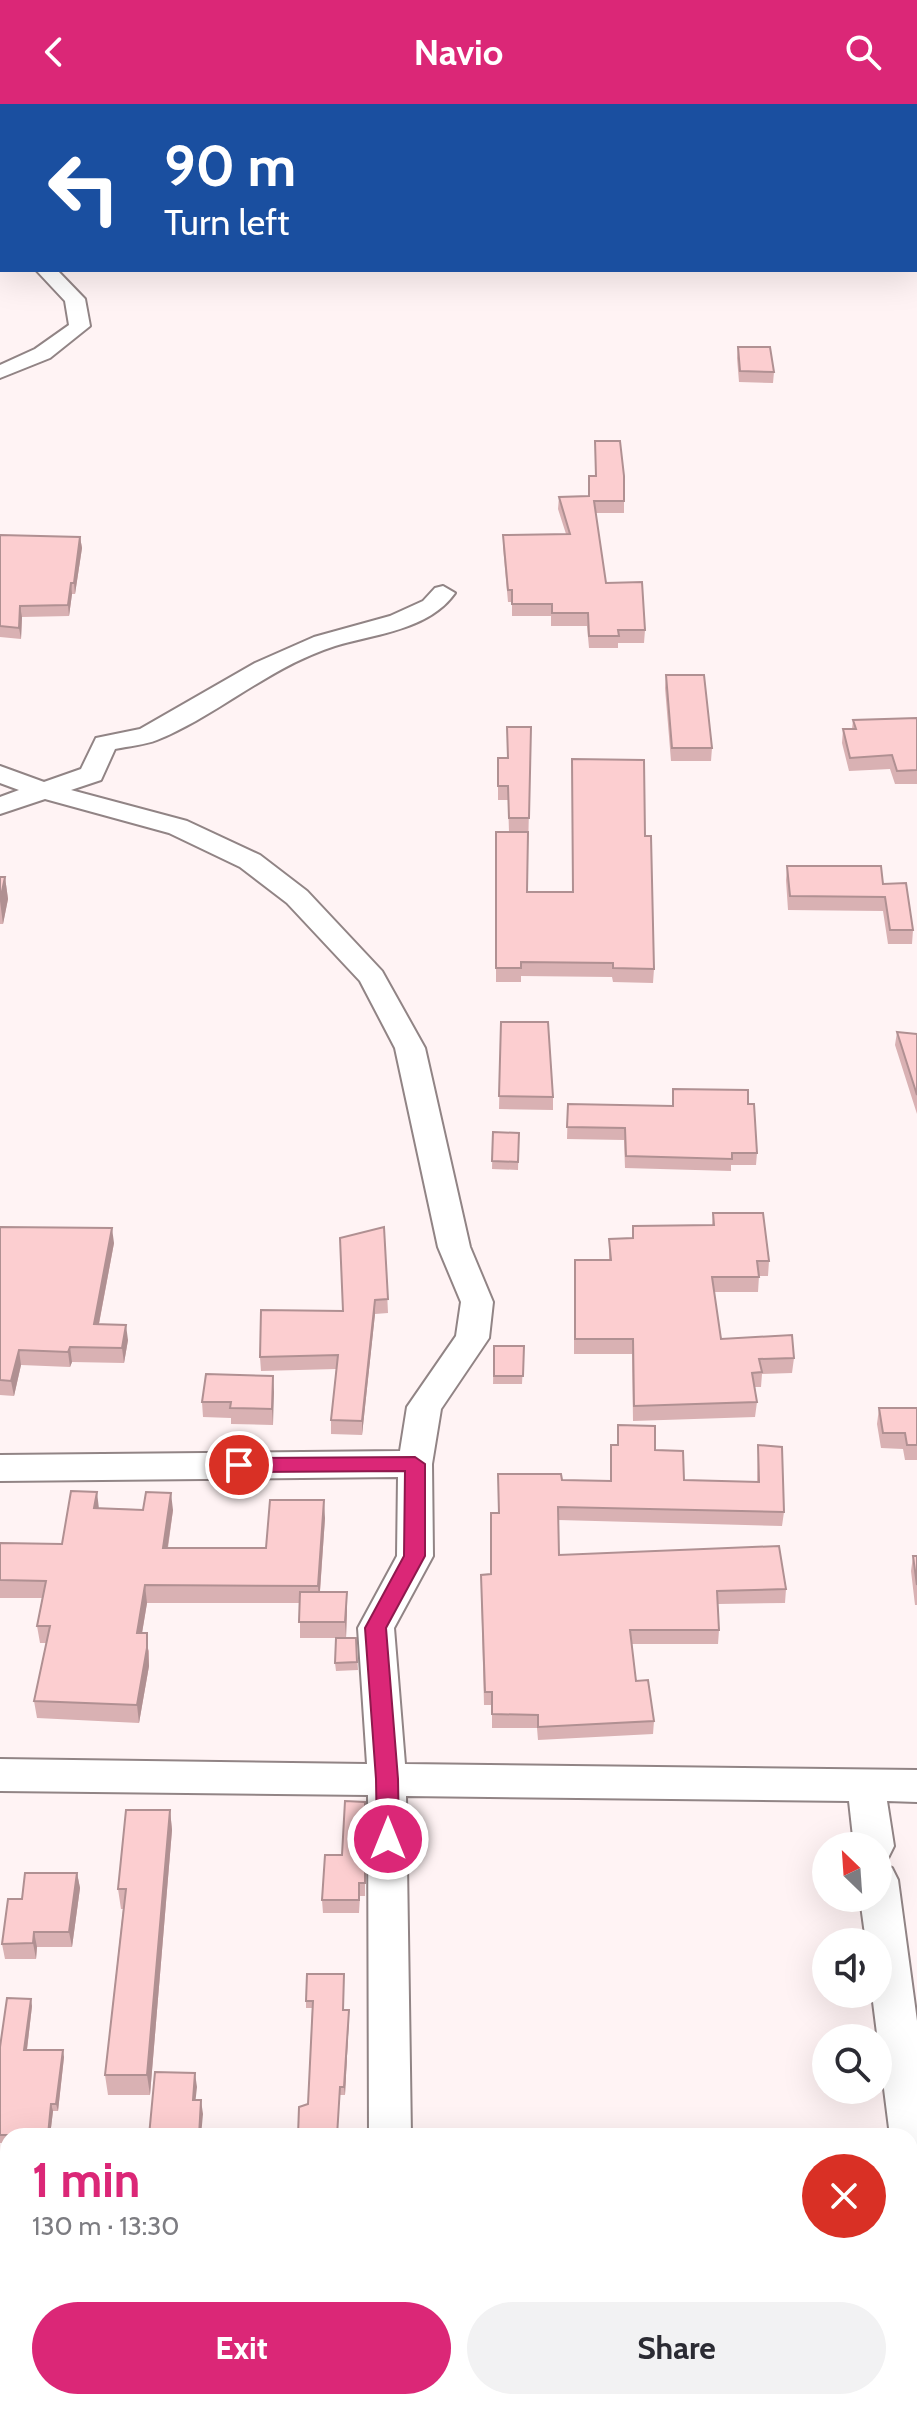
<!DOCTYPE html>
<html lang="en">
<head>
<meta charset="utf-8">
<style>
  :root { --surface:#fff; --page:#f2f2f3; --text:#2b2b33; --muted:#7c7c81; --accent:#db2777 }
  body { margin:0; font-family:Cabin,sans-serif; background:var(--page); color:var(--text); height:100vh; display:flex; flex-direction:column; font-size:30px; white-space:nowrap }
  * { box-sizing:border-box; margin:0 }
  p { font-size:26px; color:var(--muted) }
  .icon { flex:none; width:44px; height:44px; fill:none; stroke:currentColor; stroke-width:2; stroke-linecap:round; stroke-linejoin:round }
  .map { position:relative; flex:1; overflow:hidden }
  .panel { position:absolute; left:0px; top:2024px; width:918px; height:282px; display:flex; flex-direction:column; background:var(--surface); border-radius:24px 24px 0 0; box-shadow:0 8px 32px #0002 }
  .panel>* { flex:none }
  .banner { position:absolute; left:0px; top:0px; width:918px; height:168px; box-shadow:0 8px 32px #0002; background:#1a4fa0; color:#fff; overflow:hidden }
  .needle { width:52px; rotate:335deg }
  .controls { position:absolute; left:812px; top:1728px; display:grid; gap:16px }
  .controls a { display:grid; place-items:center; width:80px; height:80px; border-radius:50%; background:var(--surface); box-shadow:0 8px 32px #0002; font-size:40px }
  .pin { position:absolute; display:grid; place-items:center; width:68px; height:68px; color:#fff; margin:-34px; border:4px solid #fff; border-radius:50%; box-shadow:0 2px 8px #0007 }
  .me { position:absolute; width:88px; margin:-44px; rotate:0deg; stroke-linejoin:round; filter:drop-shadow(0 0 6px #0008) }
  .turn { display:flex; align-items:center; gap:28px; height:168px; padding:0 32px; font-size:36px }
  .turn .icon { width:104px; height:104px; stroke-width:2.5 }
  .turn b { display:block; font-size:56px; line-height:68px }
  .round { display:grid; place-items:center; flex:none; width:84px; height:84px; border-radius:42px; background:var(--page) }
  .headline { display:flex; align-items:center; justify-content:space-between; height:136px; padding:0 32px }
  h1 { font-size:48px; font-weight:700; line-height:60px; color:var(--accent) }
  .primary-button { display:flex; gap:16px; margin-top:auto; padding:16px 32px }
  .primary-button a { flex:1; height:92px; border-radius:48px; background:var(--accent); color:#fff; font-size:32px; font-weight:700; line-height:92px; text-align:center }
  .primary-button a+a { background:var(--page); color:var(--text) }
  header { display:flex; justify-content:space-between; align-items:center; height:104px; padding:0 32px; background:var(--accent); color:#fff; font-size:36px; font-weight:700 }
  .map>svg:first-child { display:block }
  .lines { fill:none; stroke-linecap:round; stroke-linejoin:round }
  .minor-casing { stroke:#918485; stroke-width:4 }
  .minor { fill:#fff; fill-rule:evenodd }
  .wall { fill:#d9b1b3 }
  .shaded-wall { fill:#b09092 }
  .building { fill:#fcced0; stroke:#b09092; stroke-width:2 }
  .route { fill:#db2777; stroke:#8e194d; stroke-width:2 }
</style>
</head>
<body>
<header><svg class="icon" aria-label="back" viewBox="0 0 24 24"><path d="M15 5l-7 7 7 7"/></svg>Navio<svg class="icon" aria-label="search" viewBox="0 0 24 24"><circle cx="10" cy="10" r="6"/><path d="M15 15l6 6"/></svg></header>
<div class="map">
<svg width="917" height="2305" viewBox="0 0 917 2305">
  <rect width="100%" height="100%" fill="#fff3f4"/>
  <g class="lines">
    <g class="minor-casing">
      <path id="minor" d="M916,16h1v10h-1z
        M2,116v14l-2,1v-14z
        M36,166h21l28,29 5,27 -40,32 -50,20v-13l35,-16 34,-24 -4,-24z
        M443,482l12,7c-26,37 -80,41 -120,53 -66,21 -117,69 -178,94 -12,5 -28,6 -42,9l-14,31 -30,10 116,31 73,34 47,36 75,80 43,77 45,199 23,55 -4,36 -48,71 -9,55 1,92 -39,72 11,136 512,6v32l-30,-1 7,45 -6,12 -10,3v-15h-24l-5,-45 -443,-5 5,340h-42l-1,-341 -368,-4v-32l367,5 -9,-136 39,-72 1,-79 -398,4v-26l400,-4 7,-44 49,-71 5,-34 -23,-55 -43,-199 -35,-67 -73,-78 -47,-36 -71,-34 -124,-34 -45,15v-17l19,-7 -19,-7v-17l44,16 37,-13 15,-31 44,-9 115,-66 59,-26 76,-21 33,-15 12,-13z
        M878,1759l14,5 6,12 19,141v180l-7,-3v-62h-20l-18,-142h6v-52h-12l-6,-44h18z
        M369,2298h46v7h-46z"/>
    </g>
    <use href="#minor" class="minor"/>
  </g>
  <path class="wall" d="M738,243l36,25 -1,11 -34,-1 -2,-24z
    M595,337l29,60v12h-28l10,70 39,47 -1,13h-26v5h-29l-2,-22h-36v-10h-39v-14h-4l-5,-55v-12l63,-1 -8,-25 1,-12 30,-1 6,-20z
    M0,431l80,2 2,11 -7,46h-3l-3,22 -47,1 -1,22 -21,-2z
    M666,571l46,73 -1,13h-40l-6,-73z
    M917,614v66h-22l-5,-15 -41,2 -7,-28 1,-14h9l1,-9z
    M531,623l-4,165h45l73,-56 9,133 -1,14 -40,-1 -1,-5 -91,-1v6h-25v-150h13l-1,-32h-10v-42h9z
    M787,762l96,18 30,46 -1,14h-24l-5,-33 -95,-1 -2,-30z
    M0,773h5l3,22 -5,25h-3z
    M501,918l52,75v13l-54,-1z
    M897,928l20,2v80l-22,-69z
    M673,985l75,15 9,49 -1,12h-25v6l-106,-3 -1,-28 -57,-1 1,-35 104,2z
    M493,1028l26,1 -1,37 -26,-1z
    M713,1109l56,48 -1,15h-9l-1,16h-44l7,47 73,19 -2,15 -30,1 -1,13h-6l2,15 -2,15 -122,4 -1,-67h-58v-79l35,-15v-21h23l1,-13 79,-1z
    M0,1123l114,16 -15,81 29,16 -4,23 -52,-1 -2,5 -49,-2 -7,31 -14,-1z
    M384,1123l4,86 -13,1 -13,121 -31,-1v-14l5,-51 -75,2 -1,-14 83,-46z
    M494,1242h30l-2,38h-29z
    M273,1272v49l-42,-1v-6l-28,-1 -1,-15z
    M879,1304h38v52h-12l-2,-11 -22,-1 -4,-24z
    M618,1321l37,25 29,30 73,2 1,-37 26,67 -2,14 -224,-6 1,35 227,34 -1,14 -67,1 1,26 -1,14h-86l4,37 18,40 -1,13 -115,6 -1,-12h-45v-23h-8l-3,-117 81,-108 48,1 1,-36h6z
    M99,1404l74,2 -5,38h98l59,-30 -5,74 27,16 -1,30h-46v-35h-153l-5,30 7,18v15l-10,57 -102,-5 -3,-17 12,-58h-6l-3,-17 5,-28h-42v-55l62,1z
    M913,1452h4v49h-2l-4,-34z
    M356,1534l2,32 -22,1 -1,-8z
    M365,1698v94h-5l-1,17h-36l-1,-13 20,-45z
    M170,1706l2,20 -22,265h-42l-3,-20 18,-166h-2l-3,-20z
    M77,1769l3,15 -8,59h-35l-1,12h-31l-3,-15 20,-45z
    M344,1870v36h5v7l-4,78h-5l-32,9 4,-96h-6v-7z
    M32,1902l-5,44 37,7 -6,54h-5l-3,25h-42v7h-8v-96z
    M0,2150h8v135h-8z"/>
  <path class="shaded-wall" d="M80,433l2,11 -7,46 -1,-11z
    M71,479l1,11 -3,22 -1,-11z
    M20,502l2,11 -1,22 -2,-11z
    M5,773l3,22 -5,25 -3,-23z
    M112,1124l2,15 -18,96 -2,-15z
    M375,1196v14l-13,121v-14z
    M126,1221l2,15 -4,23 -2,-15z
    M70,1243l2,15 -2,5 -2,-15z
    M19,1246l2,15 -7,31 -3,-15z
    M273,1272l1,16 -1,33 -1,-16z
    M97,1388l2,17 -5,-1z
    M171,1389l2,17 -8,55 -2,-17z
    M324,1396l1,18 -6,86 -1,-18z
    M145,1481l2,18 -8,48 -2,-18z
    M347,1488v16l-1,30 -1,-16z
    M147,1529l2,33 -10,57 -2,-18z
    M170,1706l2,20 -22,265 -3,-20z
    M77,1769l3,15 -8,59 -3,-15z
    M34,1828l3,15 -1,12 -3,-16z
    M31,1895l1,7 -6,51 -2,-7z
    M349,1906v7l-4,78 -1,-8z
    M63,1946l1,7 -6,54 -2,-7z
    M195,1969l2,14 -3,27 -1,-14z
    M201,1996l2,14 -2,22h-2z
    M51,2000l2,7 -3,25h-2z"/>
  <path class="building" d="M738,243h32l4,25 -34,-1z
    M595,337h25l4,35v25h-30l12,82 36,-1 3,48h-27l1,6h-30l-1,-23h-36v-9h-40v-14h-4l-5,-55 67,-1 -11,-37 30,-1v-20h7z
    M0,431l80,2 -6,46h-3l-3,22 -48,1 -1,22 -19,-2z
    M666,571h38l8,73h-40z
    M917,614v52l-20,1 -5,-16 -42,3 -7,-29h13l-3,-9z
    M507,623h24l-2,91h-20l-1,-32h-10v-28h10z
    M572,655l72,1 1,76h6l3,133 -41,-1v-5l-92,-1v6h-25v-136h32l-1,60h46z
    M787,762h94l2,18 23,-1 7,47h-23l-5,-33 -95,-1z
    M0,773h5l-5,24z
    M501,918h47l5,75 -54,-1z
    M897,928l20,2v61z
    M673,985l75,1v14h6l3,49h-25v6l-106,-3 -1,-28 -58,-1 1,-23 105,2z
    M493,1028l26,1 -1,29 -26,-1z
    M713,1109h50l6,48h-12l2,16h-47l9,62 71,-4 2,23 -35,1 3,13 -10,1 5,29 -123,4 -1,-67h-58v-79h36l-2,-21 24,-1v-12l81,-1z
    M0,1123l112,1 -18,96 32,1 -4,23 -52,-1 -2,5 -49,-2 -8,31 -11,-1z
    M384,1123l4,72 -13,1 -13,121 -31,-1 7,-65 -78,2 1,-47 82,1 -3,-73z
    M494,1242h30l-1,30h-29z
    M206,1270l67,2 -1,33 -42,-1 1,-6h-29z
    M879,1304h38v37h-10l-2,-12h-22z
    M618,1321l37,1v24l28,1 1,29 75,2 -1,-37 24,2 2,65 -226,-5 1,48 220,-9 7,43 -69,2 2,39h-89l6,51 12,-1 6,41 -116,6v-12l-46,-1v-22h-7l-4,-117 10,-1v-61h8l-1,-39h63l1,6 49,1v-36h7z
    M71,1387l26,1 -3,16 49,2 3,-18 25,1 -8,55h103l4,-48h54l-6,86 -173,-1 -8,48h10v15l-10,57 -103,-4 16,-75h-13l9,-45 -46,-1v-37l62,1z
    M913,1452h4v29z
    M300,1488h47l-2,30h-46z
    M336,1534h20l1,24 -22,1z
    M345,1697l20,1v81h-6v17h-37l3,-45h17z
    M126,1706h44l-23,265h-42l21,-186h-8z
    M25,1769h52l-8,59h-35l-1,11 -31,1 6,-45h14z
    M307,1870h37l-1,36h6l-5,77h-4l-3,49h-39l1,-29 9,-3 5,-103h-7z
    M7,1894l24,1 -7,51h39l-7,54h-5l-3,31h-48v-88z
    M155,1968l40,1 -2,27h8l-2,36h-50z
    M0,2150h8v122h-8z
    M189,2298h45v7h-46z
    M548,2298h266l1,7h-267z"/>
  <path class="route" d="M415,1353l10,7v92l-39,72 12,151 1,60 -3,6h-16l-3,-6 -1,-60 -11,-151 39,-72 1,-85 -166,1 -10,-7 10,-7z"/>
</svg>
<div class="controls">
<a><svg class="needle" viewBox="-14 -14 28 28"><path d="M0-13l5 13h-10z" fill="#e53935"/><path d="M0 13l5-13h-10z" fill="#7c7c81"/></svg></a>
<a><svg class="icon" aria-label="sound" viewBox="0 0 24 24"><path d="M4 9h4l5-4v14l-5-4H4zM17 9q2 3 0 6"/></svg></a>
<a><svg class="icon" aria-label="search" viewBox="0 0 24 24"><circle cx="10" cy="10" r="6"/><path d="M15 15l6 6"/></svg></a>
</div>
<div class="pin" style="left:239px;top:1361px;background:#d93025"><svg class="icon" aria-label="arrive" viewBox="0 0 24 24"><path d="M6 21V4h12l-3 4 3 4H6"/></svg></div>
<svg class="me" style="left:388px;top:1735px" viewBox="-20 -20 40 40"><circle r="17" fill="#db2777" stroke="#fff" stroke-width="3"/><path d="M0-11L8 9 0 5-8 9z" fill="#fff"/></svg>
<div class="banner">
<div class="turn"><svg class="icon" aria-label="left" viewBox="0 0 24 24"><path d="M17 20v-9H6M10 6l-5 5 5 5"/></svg><div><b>90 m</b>Turn left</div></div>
</div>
<section class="panel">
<div class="headline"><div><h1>1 min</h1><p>130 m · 13:30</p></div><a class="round" style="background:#d93025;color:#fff"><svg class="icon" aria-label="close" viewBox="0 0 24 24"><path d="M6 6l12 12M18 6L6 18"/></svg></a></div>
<div class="primary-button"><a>Exit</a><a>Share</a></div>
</section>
</div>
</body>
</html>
